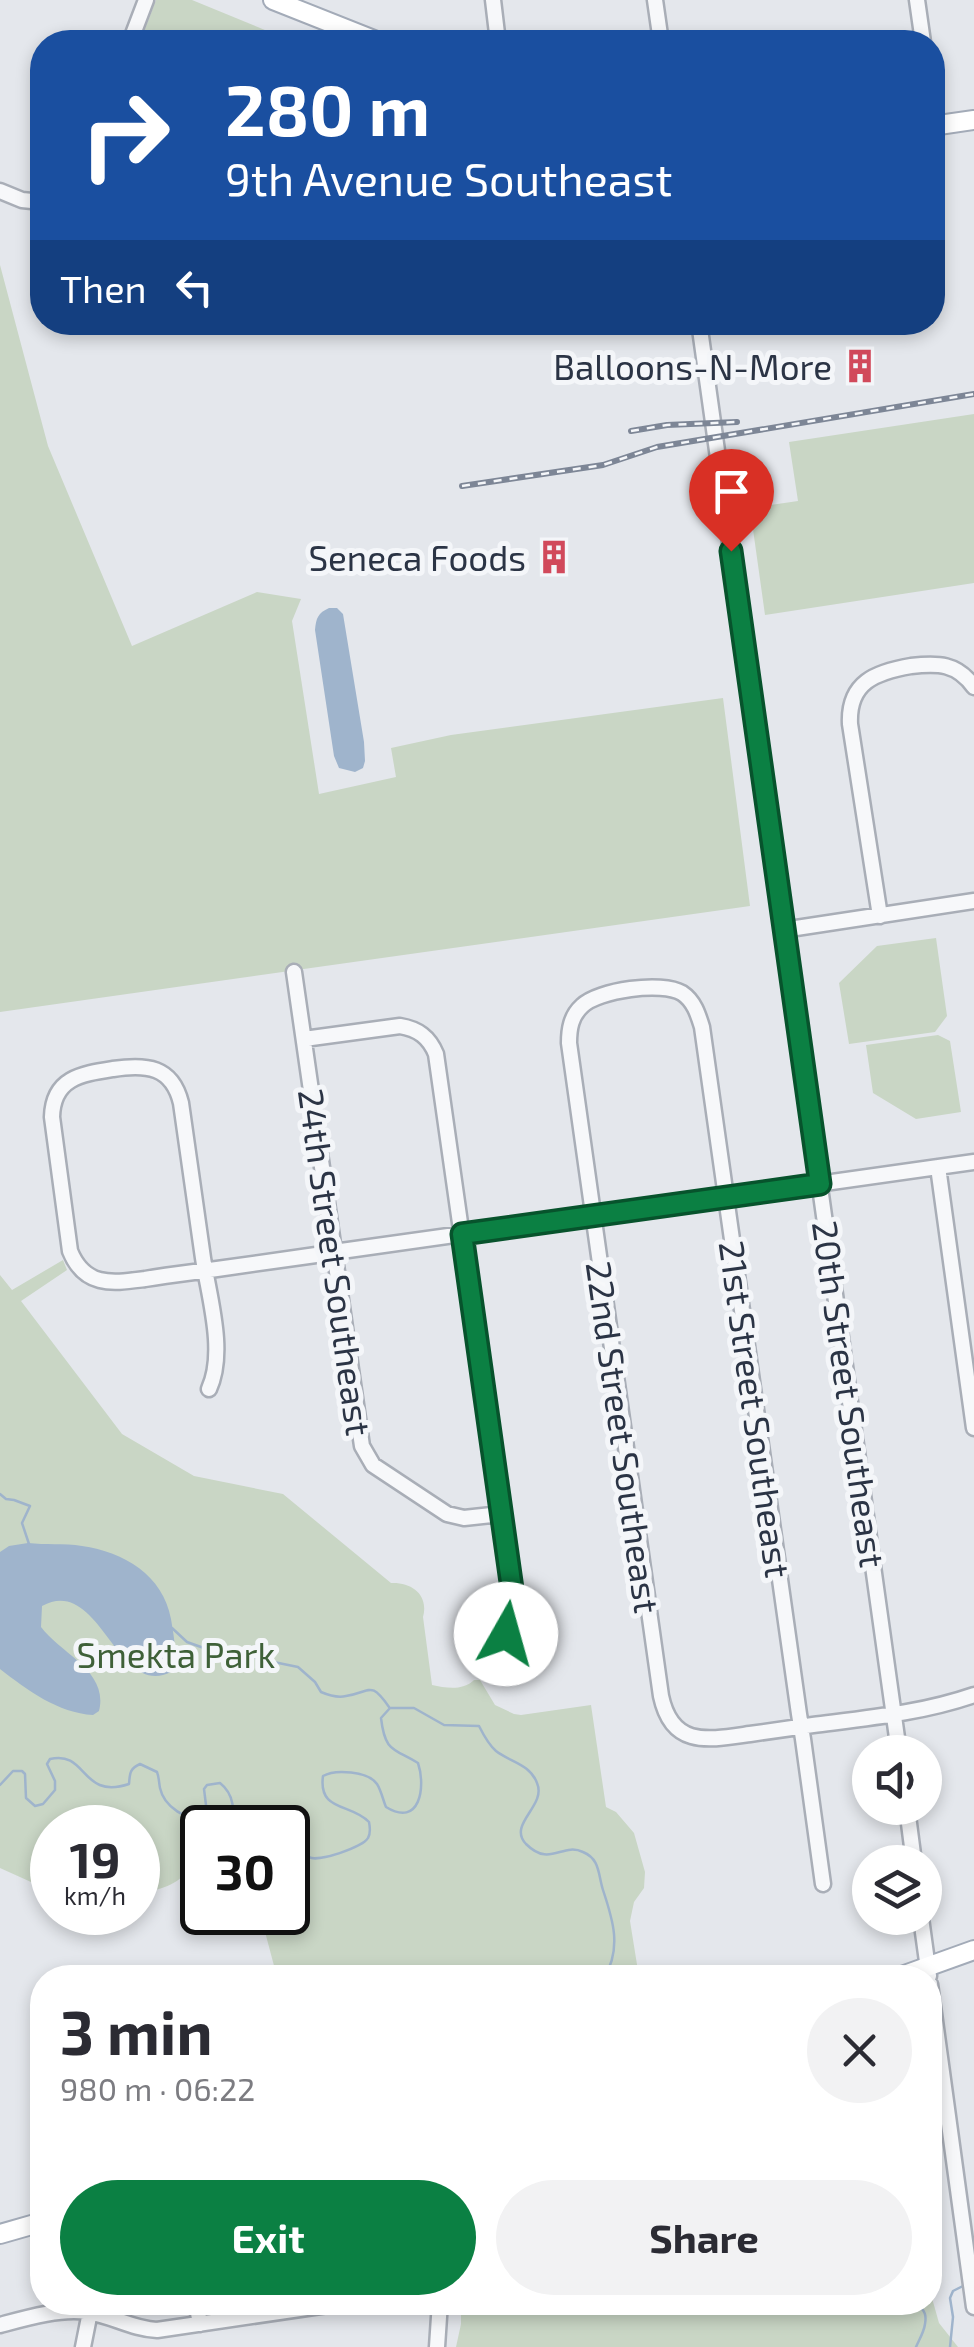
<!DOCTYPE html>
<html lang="en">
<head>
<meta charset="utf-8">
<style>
  :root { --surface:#fff; --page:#f2f2f3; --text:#2b2b33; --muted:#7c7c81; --accent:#0b8043 }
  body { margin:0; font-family:"Exo 2",sans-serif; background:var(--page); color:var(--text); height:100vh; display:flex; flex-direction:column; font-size:38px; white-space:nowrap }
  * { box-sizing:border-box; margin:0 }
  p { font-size:32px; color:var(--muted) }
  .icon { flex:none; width:55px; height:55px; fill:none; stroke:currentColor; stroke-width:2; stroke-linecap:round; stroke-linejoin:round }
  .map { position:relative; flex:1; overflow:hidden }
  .panel { position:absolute; left:30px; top:1965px; width:912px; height:350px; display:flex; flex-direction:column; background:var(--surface); border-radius:40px; box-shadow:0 5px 15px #0003 }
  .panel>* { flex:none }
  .top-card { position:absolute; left:30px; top:30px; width:915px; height:305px; border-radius:40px; box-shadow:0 5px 15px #0003; background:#1a4fa0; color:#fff; overflow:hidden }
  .tools { position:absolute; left:852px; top:1735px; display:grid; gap:20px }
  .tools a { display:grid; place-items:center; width:90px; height:90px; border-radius:50%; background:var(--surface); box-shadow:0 5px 15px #0003; font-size:50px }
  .speed { position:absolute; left:30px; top:1805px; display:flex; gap:20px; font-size:50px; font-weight:700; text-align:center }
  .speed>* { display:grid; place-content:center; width:130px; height:130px; border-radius:50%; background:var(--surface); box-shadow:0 5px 15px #0003; line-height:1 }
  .speed small { font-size:25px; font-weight:400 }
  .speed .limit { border:5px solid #111; border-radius:15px; background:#fff; color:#111 }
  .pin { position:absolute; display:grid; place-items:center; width:85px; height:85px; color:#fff; margin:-102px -42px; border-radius:50% 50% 50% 0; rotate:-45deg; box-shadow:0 0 10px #0007 }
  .pin .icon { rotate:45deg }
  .me { position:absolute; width:110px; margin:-55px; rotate:7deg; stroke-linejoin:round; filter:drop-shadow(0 0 8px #0008) }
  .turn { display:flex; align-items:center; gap:35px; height:210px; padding:0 30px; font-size:45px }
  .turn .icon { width:130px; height:130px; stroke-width:2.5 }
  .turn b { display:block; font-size:70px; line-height:85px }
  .then { display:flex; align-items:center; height:95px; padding:0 30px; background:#0003; gap:20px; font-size:38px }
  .round { display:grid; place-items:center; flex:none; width:105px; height:105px; border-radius:52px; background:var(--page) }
  .overview { display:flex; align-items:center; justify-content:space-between; height:170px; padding:0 30px }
  h1 { font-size:60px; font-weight:700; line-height:75px }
  .action { display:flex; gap:20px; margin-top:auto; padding:20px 30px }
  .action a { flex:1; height:115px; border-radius:60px; background:var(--accent); color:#fff; font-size:40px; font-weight:700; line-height:115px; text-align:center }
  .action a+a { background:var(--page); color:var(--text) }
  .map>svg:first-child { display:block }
  .green { fill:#c9d6c5 }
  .water { fill:#9fb4cc }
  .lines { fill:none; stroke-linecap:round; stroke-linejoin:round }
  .stream { stroke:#9fb4cc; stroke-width:2.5 }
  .minor-casing { stroke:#a9aeb7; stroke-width:19 }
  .major-casing { stroke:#a3abb8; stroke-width:22 }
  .minor { stroke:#f7f8fa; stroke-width:14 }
  .major { stroke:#fff; stroke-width:18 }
  .rail-casing { stroke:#7d8696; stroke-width:6 }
  .rail { stroke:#f4f6f9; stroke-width:2.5; stroke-dasharray:8; stroke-linecap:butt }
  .route-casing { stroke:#07532c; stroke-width:25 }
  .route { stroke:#0b8043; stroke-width:18 }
  .labels { text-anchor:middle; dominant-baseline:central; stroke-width:10; stroke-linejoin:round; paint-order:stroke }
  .poi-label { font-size:35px; fill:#2b3445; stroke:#f4f6f9; text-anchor:end }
  .street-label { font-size:35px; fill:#2b3445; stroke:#f4f6f9 }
  .park-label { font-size:35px; fill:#3f6138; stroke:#f4f6f9 }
</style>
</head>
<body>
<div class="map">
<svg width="974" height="2347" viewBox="0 0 974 2347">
  <rect width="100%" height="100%" fill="#e4e7ec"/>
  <path class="green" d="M156,0h36l102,42h-154z
    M0,265l48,181 84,200 125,-54 44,7 -9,22 27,173 77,-17 -5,-29 60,-13 272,-37 27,208 -750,106z
    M974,414v169l-209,32 -15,-107 48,-7 -9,-59z
    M936,938l11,78 -12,16 -86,12 -10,-61 38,-37z
    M938,1035l12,6 11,71 -45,7 -43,-26 -7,-48z
    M63,1260l4,10 -46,31 101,133 72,42 89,18 108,89c21,-1 38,12 32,34l9,68c14,3 31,6 42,-5h6l15,25 19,9 7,1 70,-10 15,102 10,5 18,21 11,39 -1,16 -10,14 -4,19 9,56h-362l-17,-64 28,-1v-84h-86v38l-10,-2c-11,20 -29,25 -50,29h-4v-65h-86v59l-21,-5 -31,-14v-593l12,15z
    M930,2291l9,32 19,24h-502l5,-23v-21l469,-1z"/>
  <path class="water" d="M329,608h8l6,6 21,128 1,19 -2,7 -8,4 -16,-4 -5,-12 -19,-126c1,-12 3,-17 14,-22z
    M28,1543c17,2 36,0 54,3 42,6 81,29 89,73 3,19 7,35 0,53 -54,28 -71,-98 -129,-66l-1,21c20,27 68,44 58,84l-6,4c-35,-2 -66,-25 -93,-46v-117l9,-6z"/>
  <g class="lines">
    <path class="stream" d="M0,1494l6,5 8,1 16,6 -8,17 7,21
      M172,1628l15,14 28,10h22l22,7 39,8 17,15 6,10c7,3 17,6 25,4 25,-4 24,-16 43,11
      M0,1785l13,-14h9l3,3 1,24 9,8 8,-2 12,-14v-9l-8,-17 3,-5c38,-9 30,41 79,25 1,-10 0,-15 11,-20l17,8c2,5 2,11 3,16 4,19 27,33 45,31l2,-6 -3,-24 3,-4 13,-2c14,11 16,29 9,45
      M288,1832l11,3c3,6 5,19 10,22 8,6 54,-10 59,-19 3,-5 2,-11 1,-16 -18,-19 -51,-10 -46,-46 12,-7 45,-5 54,8 4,6 6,16 9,23 34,21 40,-20 32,-44 -25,-15 -33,-11 -37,-45l9,-10h24l30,17 35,1c4,8 10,19 17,25 14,11 34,13 41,32 10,23 -30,41 -11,61 24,24 36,-2 57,8 17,7 15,22 20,38 10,30 19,58 1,88
      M844,2302l8,11c16,0 80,-26 73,11 -1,8 -6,16 -9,23
      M950,2347l3,-30 -3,-19 3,-7 10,-5"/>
    <g class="minor-casing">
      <path id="minor" d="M493,0l5,42
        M655,0l6,42
        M917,0l6,42
        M130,42l16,-42
        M0,191l22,9 20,2
        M699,322l200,1430
        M880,916l-30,-192c-2,-42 26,-52 61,-58 27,-3 46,-3 63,21
        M783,930l191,-29
        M294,972l68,474 11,19 74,49 17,4 37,-4
        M304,1039l96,-13c18,3 29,11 36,28l76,535 -2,30 -4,15
        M938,1167l36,261
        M209,1389c17,-37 0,-92 -6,-131l-22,-155c-9,-37 -35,-39 -68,-34 -32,5 -60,9 -61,48l18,134c15,37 43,32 75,28 17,-3 33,-5 49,-7l23,-3 106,-15 11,-2 640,-90
        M907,1808l7,54
        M823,1884l-20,-145 -4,-25 -97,-687c-4,-13 -8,-26 -20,-34 -20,-12 -84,-3 -100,13 -11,10 -13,23 -13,37l92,653c11,52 47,44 89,38 21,-3 42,-6 63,-9 55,-7 109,-12 161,-30
        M921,1918l8,58
        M930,1984l44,323
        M196,2302l4,22
        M0,2325c26,-7 60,-17 87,-13 24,3 45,17 70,18l191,-28
        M83,2347l7,-35
        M437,2347l3,-45"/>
    </g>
    <g class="major-casing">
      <path id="major" d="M273,0l106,42
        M932,126l42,-6
        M896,1978l78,-28
        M0,2234l42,-12"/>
    </g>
    <use href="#minor" class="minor"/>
    <use href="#major" class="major"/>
    <g class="rail-casing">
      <path id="rail" d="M631,431l36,-6 70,-3
        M462,486l141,-21 54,-18 317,-53"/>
    </g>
    <use href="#rail" class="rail"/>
  </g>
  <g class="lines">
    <g class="route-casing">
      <path id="route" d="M506,1634l4,-16 2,-29 -50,-355 358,-50 -89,-633"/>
    </g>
    <use href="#route" class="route"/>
  </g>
  <defs>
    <g id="building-bare" transform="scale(2.7)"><path d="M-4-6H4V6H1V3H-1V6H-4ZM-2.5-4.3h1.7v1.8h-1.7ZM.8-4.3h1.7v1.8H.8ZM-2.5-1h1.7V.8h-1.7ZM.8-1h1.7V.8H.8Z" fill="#d1495b" stroke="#f4f6f9" stroke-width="2.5" paint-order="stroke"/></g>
  </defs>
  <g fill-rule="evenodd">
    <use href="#building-bare" x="860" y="366"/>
    <use href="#building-bare" x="554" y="557"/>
  </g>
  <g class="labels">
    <g class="poi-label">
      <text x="832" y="366">Balloons-N-More</text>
      <text x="526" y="557">Seneca Foods</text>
    </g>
    <g class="street-label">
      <text transform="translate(336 1262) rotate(82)">24th Street Southeast</text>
      <text transform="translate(850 1394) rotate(82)">20th Street Southeast</text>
      <text transform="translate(756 1409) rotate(82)">21st Street Southeast</text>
      <text transform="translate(624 1437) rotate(82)">22nd Street Southeast</text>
    </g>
    <g class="park-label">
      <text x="176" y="1654">Smekta Park</text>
    </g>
  </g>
</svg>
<div class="tools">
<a><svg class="icon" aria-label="sound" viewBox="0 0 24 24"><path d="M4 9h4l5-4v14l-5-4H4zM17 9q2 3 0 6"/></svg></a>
<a><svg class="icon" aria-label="layers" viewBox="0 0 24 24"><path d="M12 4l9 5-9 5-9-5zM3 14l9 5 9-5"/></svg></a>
</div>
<div class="speed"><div>19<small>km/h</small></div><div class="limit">30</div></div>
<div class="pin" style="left:731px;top:551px;background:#d93025"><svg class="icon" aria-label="arrive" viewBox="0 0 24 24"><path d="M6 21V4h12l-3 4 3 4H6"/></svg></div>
<svg class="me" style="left:506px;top:1634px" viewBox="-20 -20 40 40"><circle r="19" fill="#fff"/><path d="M0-13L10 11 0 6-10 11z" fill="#0b8043"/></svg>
<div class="top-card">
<div class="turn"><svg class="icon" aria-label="right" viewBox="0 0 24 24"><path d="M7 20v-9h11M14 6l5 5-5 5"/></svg><div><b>280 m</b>9th Avenue Southeast</div></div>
<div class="then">Then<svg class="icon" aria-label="left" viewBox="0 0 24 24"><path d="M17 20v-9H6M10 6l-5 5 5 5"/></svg></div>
</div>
<section class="panel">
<div class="overview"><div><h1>3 min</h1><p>980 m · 06:22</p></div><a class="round"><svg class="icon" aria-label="close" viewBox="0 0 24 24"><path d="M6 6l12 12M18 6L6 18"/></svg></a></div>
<div class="action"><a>Exit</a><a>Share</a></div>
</section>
</div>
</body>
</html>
